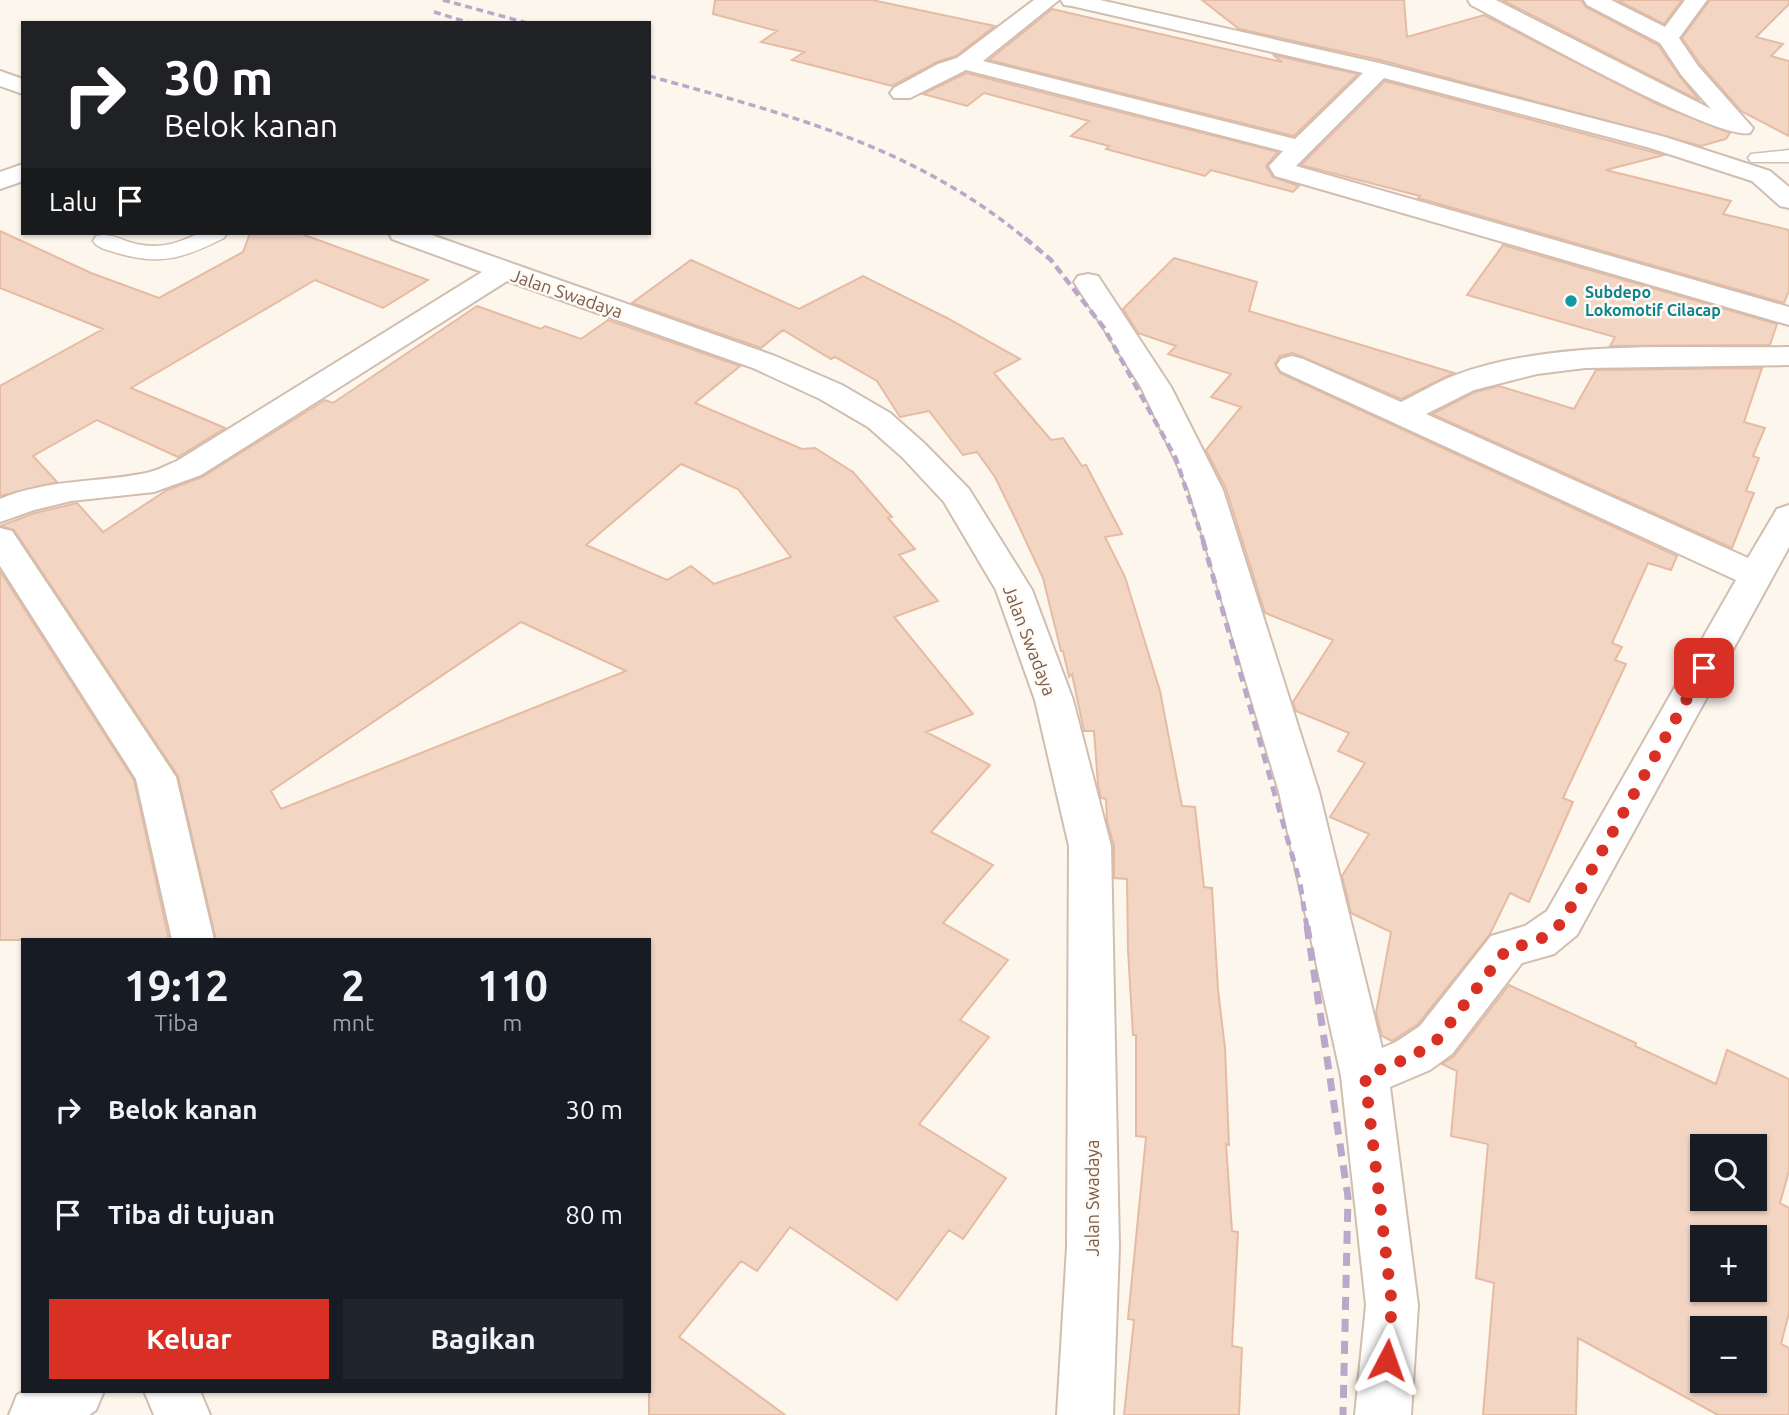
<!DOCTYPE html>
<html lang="id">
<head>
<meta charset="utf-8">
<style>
  :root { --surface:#171b24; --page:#20242c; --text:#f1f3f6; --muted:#9ea1a6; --accent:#d93025 }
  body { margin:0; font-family:Ubuntu,sans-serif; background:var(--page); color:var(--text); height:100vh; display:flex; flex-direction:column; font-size:26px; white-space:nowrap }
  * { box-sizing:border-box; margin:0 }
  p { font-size:23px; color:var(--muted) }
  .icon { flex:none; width:38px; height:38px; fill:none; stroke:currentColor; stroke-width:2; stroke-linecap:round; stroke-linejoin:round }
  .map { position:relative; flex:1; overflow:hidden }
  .details { position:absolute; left:21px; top:938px; width:630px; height:455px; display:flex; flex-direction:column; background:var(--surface); border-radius:0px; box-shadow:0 2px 5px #0004 }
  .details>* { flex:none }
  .top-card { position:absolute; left:21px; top:21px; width:630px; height:214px; border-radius:0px; box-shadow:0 2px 5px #0004; background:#202124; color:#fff; overflow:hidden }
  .controls { position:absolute; left:1690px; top:1134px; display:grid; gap:14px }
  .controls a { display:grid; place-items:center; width:77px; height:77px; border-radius:0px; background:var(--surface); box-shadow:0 2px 5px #0004; font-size:35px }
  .pin { position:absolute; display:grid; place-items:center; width:60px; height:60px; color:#fff; margin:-30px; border-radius:14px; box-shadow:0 4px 10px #0006 }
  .me { position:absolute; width:77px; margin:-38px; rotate:4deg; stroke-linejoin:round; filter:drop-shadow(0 0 5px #0008) }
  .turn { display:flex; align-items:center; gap:24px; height:147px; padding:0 28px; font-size:32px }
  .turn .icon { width:91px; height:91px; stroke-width:2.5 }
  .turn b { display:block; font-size:49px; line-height:60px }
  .then { display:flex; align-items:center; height:66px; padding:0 28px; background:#0003; gap:14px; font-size:26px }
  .eta { display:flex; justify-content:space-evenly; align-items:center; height:119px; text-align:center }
  .eta b { font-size:42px; font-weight:700; line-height:49px }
  .button { display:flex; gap:14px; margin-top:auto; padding:14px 28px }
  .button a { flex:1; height:80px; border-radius:0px; background:var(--accent); color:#fff; font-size:28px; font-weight:700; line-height:80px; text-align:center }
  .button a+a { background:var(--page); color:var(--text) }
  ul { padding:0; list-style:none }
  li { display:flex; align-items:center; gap:21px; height:105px; padding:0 28px }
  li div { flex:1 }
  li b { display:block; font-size:26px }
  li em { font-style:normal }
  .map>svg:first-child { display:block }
  .building { fill:#f3d5c3; stroke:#e6bba3; stroke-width:2; fill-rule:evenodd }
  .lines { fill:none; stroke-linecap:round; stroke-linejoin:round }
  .lane-casing { stroke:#d1beb0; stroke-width:3 }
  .street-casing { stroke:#d1beb0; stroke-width:4 }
  .lane { fill:#fff; fill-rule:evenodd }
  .street { fill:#fff; fill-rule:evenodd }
  .rail-far3 { stroke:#b9a8c9; stroke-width:3.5; stroke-dasharray:7 4.5; stroke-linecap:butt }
  .rail-far2 { stroke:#b9a8c9; stroke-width:4.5; stroke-dasharray:9 5; stroke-linecap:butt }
  .rail-far1 { stroke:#b9a8c9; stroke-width:5; stroke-dasharray:10 7; stroke-linecap:butt }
  .rail { stroke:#b9a8c9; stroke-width:7; stroke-dasharray:13 9; stroke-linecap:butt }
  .route { stroke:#d93025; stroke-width:12; stroke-dasharray:0 21.6 }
  .culture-dot { fill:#0f9aa8; stroke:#fffaf3; stroke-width:2.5 }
  .labels { text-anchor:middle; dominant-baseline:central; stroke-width:5; stroke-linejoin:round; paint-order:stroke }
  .far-culture-label { font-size:16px; font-weight:bold; fill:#0d838f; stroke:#fffaf3; text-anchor:start }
  .street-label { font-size:18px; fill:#7a5c4d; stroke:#fffaf3 }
</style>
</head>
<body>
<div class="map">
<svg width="1789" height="1415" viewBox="0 0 1789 1415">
  <rect width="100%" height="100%" fill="#fdf6ec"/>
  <path class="building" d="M715,0h157l123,26 -39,30 -19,6 -45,24 -100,-26 12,-8 -43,-10 16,-11 -64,-17z
    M1202,0h202l3,37 77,-22 173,89 73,29 -4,6 -25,7 -321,-86 -141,-31z
    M1502,0h79l5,7 72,38 22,32 20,24z
    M1617,0h65l-18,24z
    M1710,0h79v4l-33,33 27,7 -12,12 18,5v75l-48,-25 -41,-47 -18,-26z
    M1052,9l230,53 -9,-7 85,19 -64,62 -305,-76z
    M966,73l312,79 -12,14 7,11 26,9 -6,6 -82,-22 -6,6 -99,-27 3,-3 -38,-10 18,-15 -105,-28 -17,13 -44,-12z
    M1385,81l279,74 -58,15 125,31 -8,13 66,16v61l-5,12 -366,-105 2,-2 -119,-31z
    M0,231l91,42 68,25 84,-46 7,-19h49l129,47 -45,28 -68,-28 -184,108 94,40 -47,29 -81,-37 -64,36 24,26 -57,14v-110l103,-57 -103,-41z
    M1503,245l274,79 -7,21 -160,1 5,-9 -148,-42z
    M1174,258l83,24 -8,29 205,62 -53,26 -108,-46 -13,3 -5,8 5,9 397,183 -6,14 -23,-7 -36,80 10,4 -7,13 11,4 -63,134 10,4 -44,100 -19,-9 -20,41 -72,90 -26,17 -10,-5 -6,-23 15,-81 -40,-19 -9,-37 27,-42 -39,-17 35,-54 -27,-12 11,-18 -53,-22 -3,-9 40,-62 -68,-27 -39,-124 -20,-39 35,-43 -30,-10 20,-23 -63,-20 8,-8 -38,-13 -15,-24z
    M691,260l108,49 64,-33 84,42 73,41 -26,14 57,67 12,-2 19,28 4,-1 36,69 -17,3 20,40 35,114 22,115 13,1 9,80 8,1 6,102 7,58 4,97 -3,-1 6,87 6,1 -6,114 10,2 -3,67h-115l10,-95 -6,-1 18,-182 -10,-1v-101h-3l-5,-85 -1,-71 -13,-1v-32l-7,-24 -1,-23 -5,-1 -3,-13 -4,-54h-10l-12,-57 -3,3 -6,-26h-2l-18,-73 -27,-58 -21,-43 -18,-25 -14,3 -34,-44 -29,6 -23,-36 -42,-24 -4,2 -48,-29 -22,18 -129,-45z
    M477,306l64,23 4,-3 36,13 27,-19 132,46 -45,37 107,46 13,-1 38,24 39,45 -4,1 27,31 -16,6 39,46 -44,16 79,97 -47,18 64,33 -59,67 62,33 -50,58 65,37 -48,60 29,17 -70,87 87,54 -43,61 -14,-9 -52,70 -107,-73 -33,44 -16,-10 -62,76 106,78h-136v-475h-433l-38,-164 -164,-246 -14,-4 35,-13 42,-10 26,29 64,-42 35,-13 123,-77 8,3zM681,464l57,25 53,68 -77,27 -23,-18 -24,14 -81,-35zM521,622l105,49 -345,138 -10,-18z
    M1762,368l-18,54 21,6 -12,28 6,2 -13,33 8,2 -22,55 -300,-134 43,-22 24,-6 75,23 22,-39z
    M0,571l134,209 35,160h-169z
    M1509,985l127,58 -1,3 81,38 11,-34 62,29v92l-9,32 9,5v105l-8,31 8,4v67h-71l-140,-77 -2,77h-93l11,-132 -18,-5 12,-134 -37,-8 6,-65 -15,-7 12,-8zM1703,1146h52v53h-52zM1703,1237h52v53h-52zM1703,1328h52v53h-52z"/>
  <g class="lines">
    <g class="lane-casing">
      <path id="lane" d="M1789,150v12h-38l-3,-4 3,-4z
        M199,233h28l-3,5c-40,20 -63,28 -107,15 -8,-3 -19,-4 -24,-12l3,-5c12,-3 22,2 33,6 27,8 46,3 70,-9z"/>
    </g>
    <g class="street-casing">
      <path id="street" d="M1034,0h25l-76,61 312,78 68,-66 -291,-67 -8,-1 -3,-5h39l279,63 286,74 105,34 19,16v21l-9,-2 -28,-25 -105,-34 -263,-69 -88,88 493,141v18l-514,-149 -6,-10 14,-15 -317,-81 -56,28h-16l-4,-5 4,-5 44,-24 19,-6z
        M1468,0h28l215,109 -29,-33 -22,-33 -73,-38 -3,-5h27l54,27 20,-27h22l-28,38 19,28 55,62 -3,5c-34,8 -236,-106 -279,-128z
        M0,71l23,8v15l-23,-8z
        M23,164v17l-23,8v-17z
        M389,233h37l349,123 67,29 48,28 34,30 45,46 63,101 41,110 38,146 8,401 -6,168h-56l10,-168 2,-401 -34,-146 -39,-110 -52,-88 -42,-45 -34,-30 -48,-28 -67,-31 -246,-87 -306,194 -47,17 -83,9 -37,9 -34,12v-23c47,-20 97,-16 146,-26 11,-2 21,-8 31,-12l305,-189 -90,-33z
        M1088,274l10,2 73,111 52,103 96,302 63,256 14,-6 24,-16 71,-90 34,-10 22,-15 189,-331 -455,-209 -4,-6 4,-6 11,-3 11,3 98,43c17,-8 34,-19 52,-26 100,-38 230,-27 336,-29v18l-204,3 -48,6 -63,16 -48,24 322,144 29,-49 12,-4v42l-212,388 -23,19 -32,9 -70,91 -22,16 -40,17 28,218 -7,110h-56l11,-110 -25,-229 -62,-284 -90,-302 -48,-103 -67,-105 4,-6z
        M0,528l12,3 164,246 38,163h-42l-36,-161 -136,-213z
        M24,1391h80l-8,19 -7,5h-80l8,-20z
        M144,1391h56l10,24h-56z"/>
    </g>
    <use href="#lane" class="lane"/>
    <use href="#street" class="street"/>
    <path class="rail-far3" d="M443,0l84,23
      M434,12l36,11
      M649,76c139,39 264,69 378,164"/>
    <path class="rail-far2" d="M1025,238l26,22 53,68 72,131 28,84"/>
    <path class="rail-far1" d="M1203,541l97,342 7,45"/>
    <path class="rail" d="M1307,926l41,271 -5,218"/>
  </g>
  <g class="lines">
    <path class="route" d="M1387,1360l5,-55 -27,-229 48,-20 24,-16 70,-91 31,-8 24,-18 142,-255"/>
  </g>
  <circle class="culture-dot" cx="1571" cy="301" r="7"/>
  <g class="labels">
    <g class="far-culture-label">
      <text x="1585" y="292">Subdepo<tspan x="1585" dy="18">Lokomotif Cilacap</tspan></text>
    </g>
    <g class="street-label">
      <text transform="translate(567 293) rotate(19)">Jalan Swadaya</text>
      <text transform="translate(1030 640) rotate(69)">Jalan Swadaya</text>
      <text transform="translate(1092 1198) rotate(-90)">Jalan Swadaya</text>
    </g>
  </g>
</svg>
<div class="controls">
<a><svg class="icon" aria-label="search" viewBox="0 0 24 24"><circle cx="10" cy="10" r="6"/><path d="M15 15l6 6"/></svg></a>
<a>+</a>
<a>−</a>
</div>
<div class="pin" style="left:1704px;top:668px;background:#d93025"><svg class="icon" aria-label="arrive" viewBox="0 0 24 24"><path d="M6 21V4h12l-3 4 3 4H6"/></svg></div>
<svg class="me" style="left:1387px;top:1360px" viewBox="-20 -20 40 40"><path d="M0-17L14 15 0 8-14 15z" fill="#d93025" stroke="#fff" stroke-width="4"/></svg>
<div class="top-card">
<div class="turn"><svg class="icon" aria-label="right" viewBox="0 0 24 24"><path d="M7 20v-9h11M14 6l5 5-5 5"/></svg><div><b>30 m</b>Belok kanan</div></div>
<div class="then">Lalu<svg class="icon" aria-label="arrive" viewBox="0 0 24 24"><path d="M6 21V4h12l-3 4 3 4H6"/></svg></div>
</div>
<section class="details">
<div class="eta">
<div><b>19:12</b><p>Tiba</p></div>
<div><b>2</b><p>mnt</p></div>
<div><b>110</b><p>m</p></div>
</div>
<ul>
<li><svg class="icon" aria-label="right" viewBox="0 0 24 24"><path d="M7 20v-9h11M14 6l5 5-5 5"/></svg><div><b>Belok kanan</b></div><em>30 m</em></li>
<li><svg class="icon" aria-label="arrive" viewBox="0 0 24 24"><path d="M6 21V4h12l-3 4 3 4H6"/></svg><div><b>Tiba di tujuan</b></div><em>80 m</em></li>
</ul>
<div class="button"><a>Keluar</a><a>Bagikan</a></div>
</section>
</div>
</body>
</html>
